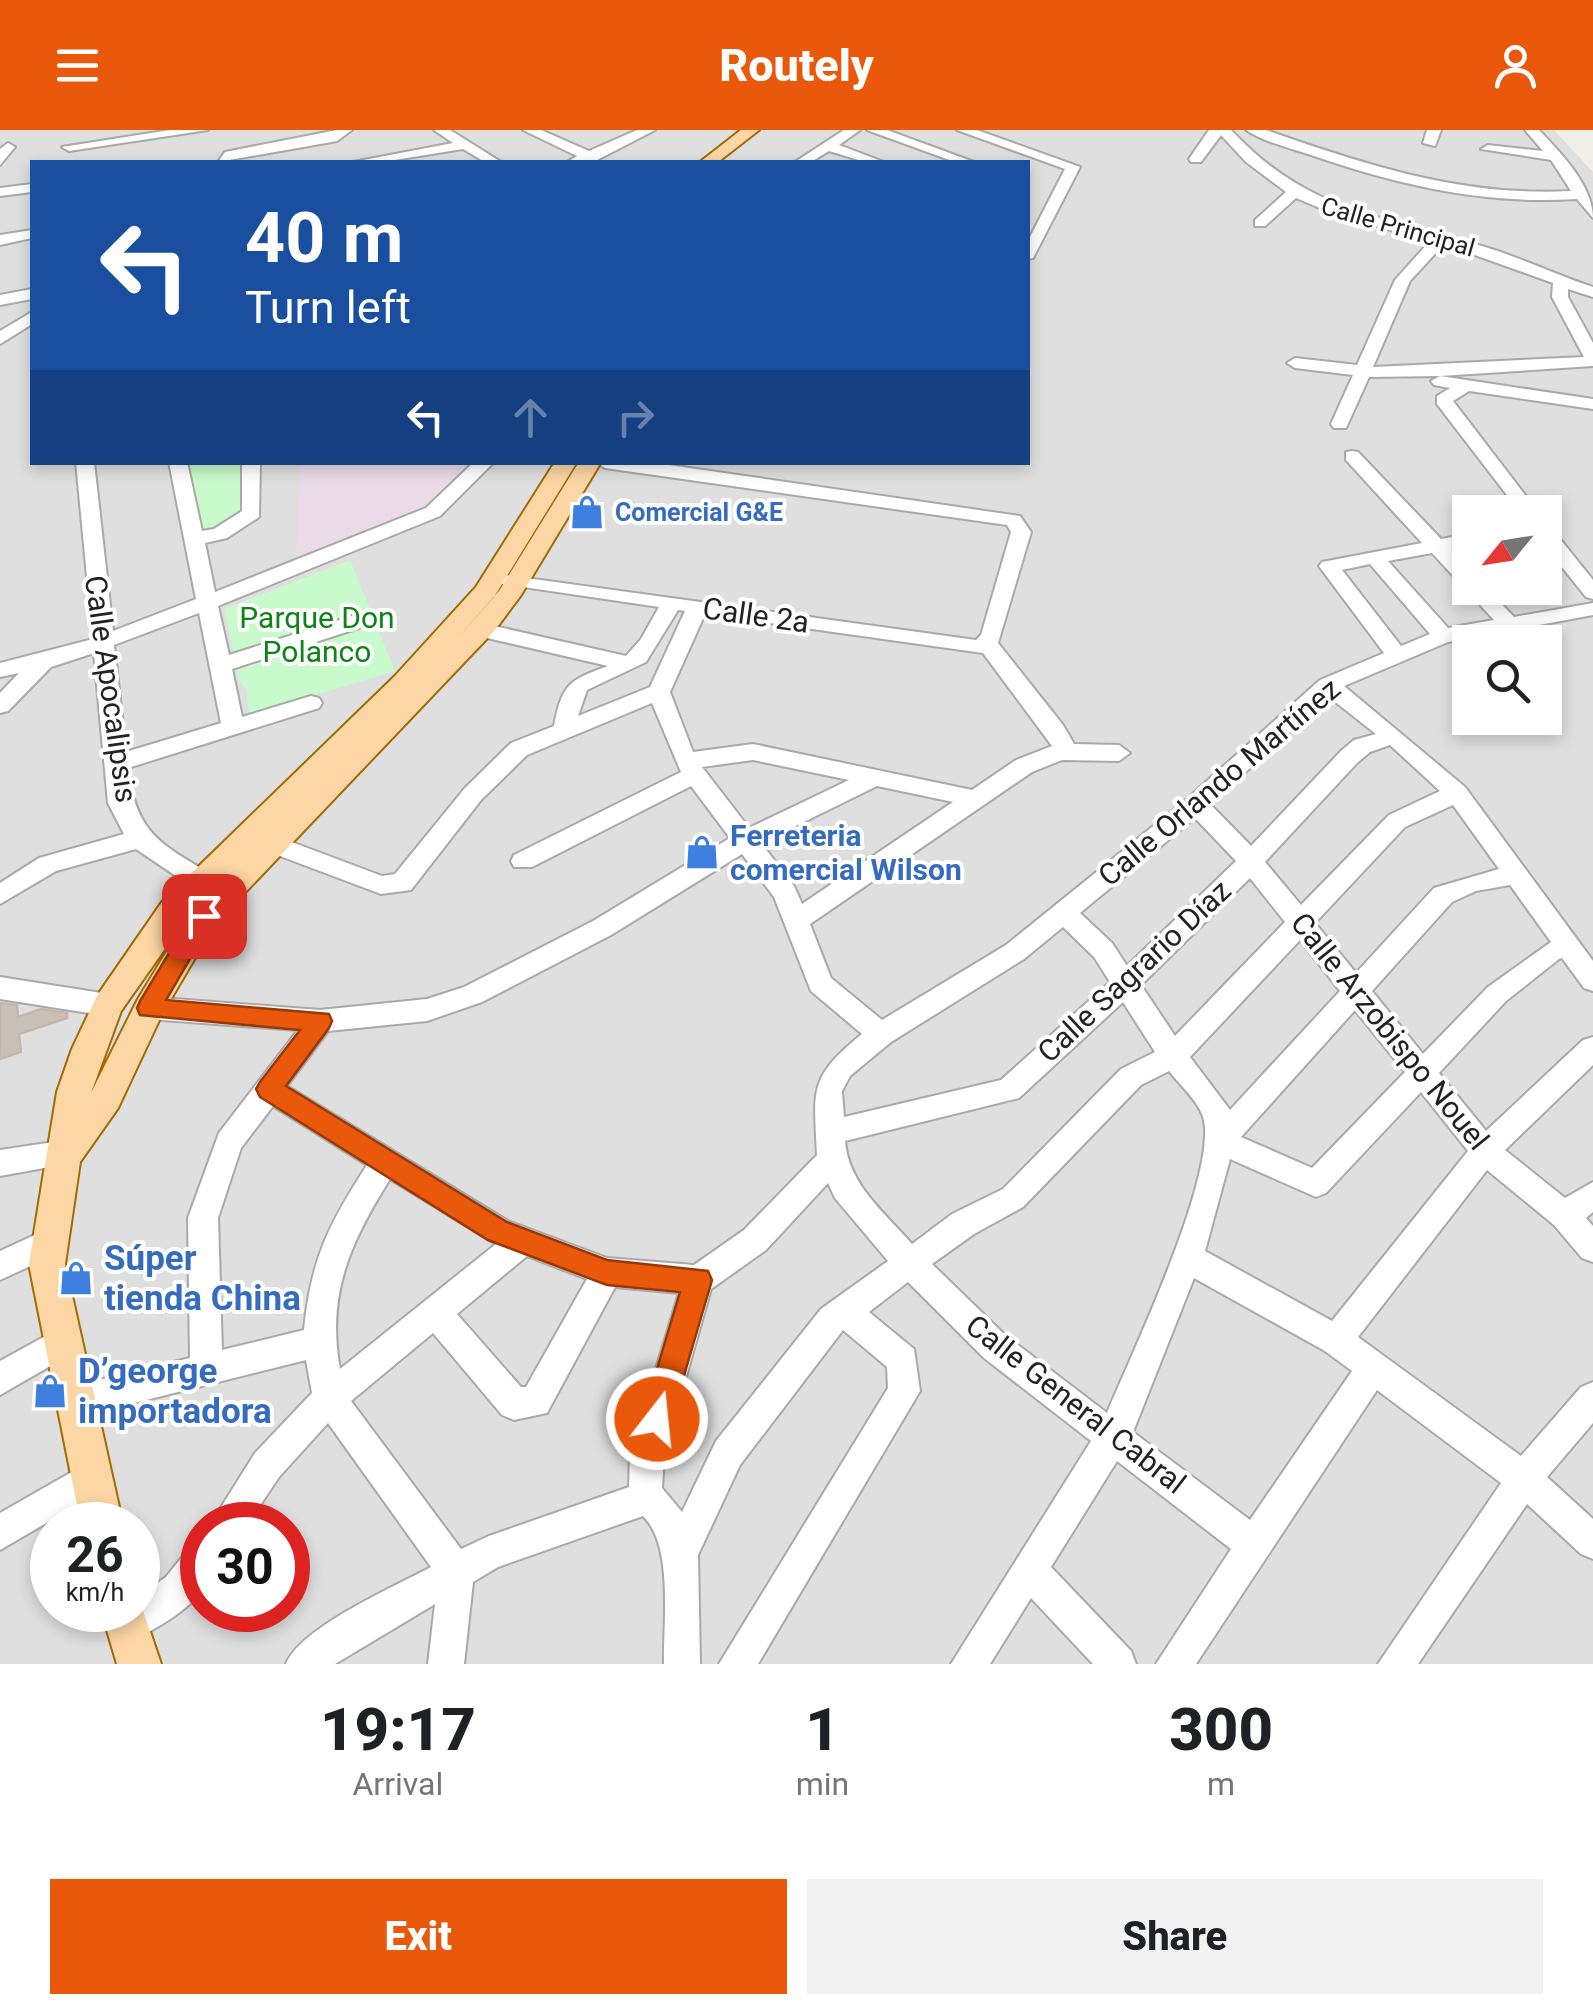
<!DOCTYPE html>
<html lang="en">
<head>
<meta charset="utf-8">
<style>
  :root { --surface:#fff; --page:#f2f2f2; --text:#202124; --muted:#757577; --accent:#ea580c }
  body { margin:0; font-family:Roboto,sans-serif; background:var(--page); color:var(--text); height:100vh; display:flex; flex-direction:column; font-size:38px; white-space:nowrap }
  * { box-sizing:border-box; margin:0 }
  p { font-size:32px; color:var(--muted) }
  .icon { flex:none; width:55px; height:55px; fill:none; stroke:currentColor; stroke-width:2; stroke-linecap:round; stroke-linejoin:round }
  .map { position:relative; height:1534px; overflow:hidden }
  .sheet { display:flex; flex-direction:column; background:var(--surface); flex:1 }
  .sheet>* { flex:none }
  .banner { position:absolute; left:30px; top:30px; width:1000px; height:305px; border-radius:0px; box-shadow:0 5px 15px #0003; background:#1a4fa0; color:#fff; overflow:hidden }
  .needle { width:65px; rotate:240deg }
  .buttons { position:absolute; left:1452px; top:365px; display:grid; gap:20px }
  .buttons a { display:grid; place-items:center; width:110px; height:110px; border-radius:0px; background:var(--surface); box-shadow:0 5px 15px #0003; font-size:50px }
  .speed { position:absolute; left:30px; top:1372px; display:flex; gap:20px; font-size:50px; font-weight:700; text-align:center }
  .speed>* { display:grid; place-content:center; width:130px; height:130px; border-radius:50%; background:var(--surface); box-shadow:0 5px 15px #0003; line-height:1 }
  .speed small { font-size:25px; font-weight:400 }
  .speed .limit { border:15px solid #d22; background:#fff; color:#111 }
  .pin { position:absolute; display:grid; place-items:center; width:85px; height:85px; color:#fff; margin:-42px; border-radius:20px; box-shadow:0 5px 15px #0006 }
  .me { position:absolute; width:110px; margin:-55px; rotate:16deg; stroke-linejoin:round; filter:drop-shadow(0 0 8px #0008) }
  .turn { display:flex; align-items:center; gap:35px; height:210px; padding:0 50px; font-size:45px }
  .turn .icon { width:130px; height:130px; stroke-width:2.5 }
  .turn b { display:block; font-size:70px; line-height:85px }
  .lanes { display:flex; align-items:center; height:95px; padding:0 50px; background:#0003; justify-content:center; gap:50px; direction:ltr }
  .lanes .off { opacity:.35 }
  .eta { display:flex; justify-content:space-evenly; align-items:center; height:170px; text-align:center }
  .eta b { font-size:60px; font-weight:800; line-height:70px }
  .action { display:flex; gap:20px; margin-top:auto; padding:20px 50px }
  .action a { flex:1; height:115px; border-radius:0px; background:var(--accent); color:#fff; font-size:40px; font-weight:800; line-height:115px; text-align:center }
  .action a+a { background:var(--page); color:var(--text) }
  header { display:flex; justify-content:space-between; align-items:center; height:130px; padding:0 50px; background:var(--accent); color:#fff; font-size:45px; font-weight:800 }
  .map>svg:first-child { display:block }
  .residential { fill:#e0dfdf; fill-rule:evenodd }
  .industrial { fill:#ebdbe8 }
  .park { fill:#c8facc }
  .building { fill:#c7bfb8; stroke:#c4b6ab; stroke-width:2.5 }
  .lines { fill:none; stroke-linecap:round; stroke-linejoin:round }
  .minor-casing { stroke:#a9a9a9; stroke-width:4 }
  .major-casing { stroke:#a06b00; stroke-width:4 }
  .minor { fill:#fff; fill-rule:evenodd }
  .major { fill:#fcd6a4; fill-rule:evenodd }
  .route { fill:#ea580c; stroke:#983908; stroke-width:2.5 }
  .labels { text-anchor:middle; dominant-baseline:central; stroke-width:8; stroke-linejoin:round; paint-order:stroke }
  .far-street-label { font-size:25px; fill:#222; stroke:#fff }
  .far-shop-label { font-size:25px; font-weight:bold; fill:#366cbe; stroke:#fff; text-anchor:start }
  .street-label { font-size:30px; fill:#222; stroke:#fff }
  .park-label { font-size:30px; fill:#0c8416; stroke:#fff }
  .shop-label { font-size:30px; font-weight:bold; fill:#366cbe; stroke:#fff; text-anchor:start }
  .near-shop-label { font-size:35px; font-weight:bold; fill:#366cbe; stroke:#fff; text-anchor:start }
</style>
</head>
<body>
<header><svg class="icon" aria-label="menu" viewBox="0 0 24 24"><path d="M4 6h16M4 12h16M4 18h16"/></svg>Routely<svg class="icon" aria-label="person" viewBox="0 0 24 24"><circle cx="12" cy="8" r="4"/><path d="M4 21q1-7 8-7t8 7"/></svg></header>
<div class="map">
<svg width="1593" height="1534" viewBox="0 0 1593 1534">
  <rect width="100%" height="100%" fill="#f2efe9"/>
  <path class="residential" d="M0,0h1554l39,42v1492h-1593zM32,32h996v300h-996zM1470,382h75v76h-75zM1470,512h75v76h-75zM52,1395h86v85h-86zM202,1395h86v85h-86z"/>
  <path class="industrial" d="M301,333h176l-47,47 -134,57z"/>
  <path class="park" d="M180,333h68l-1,51 -14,12 -37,11z
    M350,430l45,111 -146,44 -2,-24 -8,-11 -15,-71z"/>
  <path class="building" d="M0,873l17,2 1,12 23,-8 26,4v5l-48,16 2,18 -21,7z"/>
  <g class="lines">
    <g class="minor-casing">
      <path id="minor" d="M170,0h38l-139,21 -7,-4z
        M337,0h15l-15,11 -119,21 7,-10z
        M434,0h16l51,32h-16l-22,-13 -81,13h-29l100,-19z
        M523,0h18l48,21 48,-21h18l-58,30 -30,2 10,-6z
        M844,0h16l-21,15 45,17h-19l-36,-11 -18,11h-16z
        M867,0h20l87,32h-19z
        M957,0h20l103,37 -47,91 -5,1v-18l37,-72z
        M1209,0h22c78,84 152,85 254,117 37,11 71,28 108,40v10l-25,-8v8l25,46v23l-153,10 153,23v10l-124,-18 -16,10 85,111h-18l-83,-108v-8l13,-8 -16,-3 -3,-4 9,-5 -71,1 -23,51h-12l-3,-4 22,-49 -58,-7 -8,-5 8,-5 62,7 38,-85 35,-39 -96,-27 -38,-16 -31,28h-10v-6l31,-28 -40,-30 -25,-27 -20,27h-10l-2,-3zM1444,114l109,39 -1,14 32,60 -211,10 37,-86z
        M1246,0h20c100,35 197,67 305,61l-20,-31 -70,-11 7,-4 55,6 -18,-21h14c22,23 54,56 54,88l-16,-19c-93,6 -179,-14 -266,-44 -21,-7 -47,-13 -65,-25z
        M1427,0h14l-6,16 -12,-3z
        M8,13l7,4 -15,18v-16z
        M32,54v8l-32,4v-8z
        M32,100v8l-32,7v-10z
        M32,159v10l-32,6v-10z
        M32,182v12l-32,20v-13z
        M1352,321l6,1 83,87 29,-5v12l-19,3 19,21v18h16l28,29 79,-14v12l-145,27 -104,44 121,101 128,174v30l-9,-3 -22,-30 -3,1 -53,42 -67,72 47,58 97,-91 10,-3v28l-88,85 60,48 28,-16v30l-7,6 7,8v36l-11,-4 -28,-33 -67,-55 -129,167 163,119 60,-69 12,-5v41l-46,54 46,42v40l-12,-5 -54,-50 -109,160h-40l123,-181 -124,-93 -181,274h-40l75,-115 -114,-88 -66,106 80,84 5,13h-43l-62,-66 -41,66h-39l140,-223 -107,-83 -76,-76 -39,30 45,37 6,42 -162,273h-39l169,-276 -1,-21 -44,-37 -103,135 -42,90 2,109h-36c-1,-41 10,-118 -21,-148l-145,51 -25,15 -9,82h-36l7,-60 -100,60h-49c15,-37 108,-77 145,-97l-103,-144 -49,54 -32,48h-37l45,-72 57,-60 -6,-33 -232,58 -12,-5 -4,-11 4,-11 12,-5 116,-28 -2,-140 31,-85 79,-103 -149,-11 -9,-3 -4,-8 4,-8 9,-3 171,13 107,-11 37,-12 129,-66 137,-83 -39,-52 -159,81h-18l-3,-6 3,-6 167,-83 -29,-69 -125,52 -46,45 -70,90 -30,4 -117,-44 -3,-6 12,-9 109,41 13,-2 70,-86 46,-45 43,-17c8,-42 15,-46 54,-60l-134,-31v-10l7,-2 145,33 15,-17 18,-32 -162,-24 -10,-6 3,-4 486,67 5,-5 30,-103 -4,-7 -402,-57 -9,-6h52l372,54 11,16 -33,111 65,82 11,19 45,1 11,8 -11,8 -57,-1 -30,12 -222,152 21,54 51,42 124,-75 182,-147 132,-118 64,-27 -65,-87 3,-4 100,-19 -76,-83v-8zM1432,423l62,67 -46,8 -60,-67zM1370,434l60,70 -29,12 -59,-76zM678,480l7,1 -35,76 -72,29 9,-26 59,-28zM705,484l278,39 69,93 -36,14 -44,30 -219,-46 -60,8 -23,-60zM1329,567l47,37 -22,6 -13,11 -90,95 -41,-42zM1390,615l50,46 -51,24 -88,90 -36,-43 92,-99 13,-11zM753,630l96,20 -100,48 -47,-61zM877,656l76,16 -151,102 -8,-18 -33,-43zM1453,675l46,64 -65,19 -78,85 -41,-50 90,-96zM1195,688l41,43 -109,105 -15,-23 -32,-30zM742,724l32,43 37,94 51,43c-54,44 -48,55 -45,121l-73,75 -50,35 -87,-7 -99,-37 -221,-135 41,-55 99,-10 55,-19 129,-67zM1250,748l35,44 -110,114 -34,-51zM1510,755l41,57 -63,45 -65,67 -51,-63 80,-89 24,-11zM1063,797l31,30 16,25 -109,98 -157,37 -2,-26 8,-15 41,-34 133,-83zM1300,810l40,51 -110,119 -40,-53zM1123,872l32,50 -34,17 -118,120 -51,25 -40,30c-27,-31 -64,-60 -67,-103l174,-43zM1355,880l50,62 -93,96 -71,-31zM1169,941c10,13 27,28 33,43 21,50 -72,243 -95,299l-101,-77 -74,-72 42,-30 49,-27 118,-122zM1421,962l47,59 -136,170 -127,-70 25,-92 86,38 10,-4zM273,976l94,59c-38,59 -56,94 -63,165l-82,20 -4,-132 23,-70zM390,1049l106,65 -156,125c-14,-75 11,-128 50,-190zM828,1053l7,15 53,63 -67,48 -105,132 -34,71 -20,-24 2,-34 47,-165 55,-39zM527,1126l60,23 -61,108h-5l-64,-73zM1194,1148l131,73 27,20 -102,149 -117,-88zM615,1157l64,6 -49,161 -1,33 -140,49 -28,13 -110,-148 82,-68 69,82 12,5 33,-7z
        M76,332h18l19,169 83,-32 -27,-137h18l15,69 12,-2 28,-18v-49h18l-1,55 -32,21 -22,5 10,49 211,-84 48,-46h20l-54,54 -222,90 11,49 123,-39 10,7 -3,5 -127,41 10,48 69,-21 8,2 3,5 -3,5 -191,60c8,73 40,78 97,115l3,7 -3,7h-18l-71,-48 -80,22 -56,33v-21l39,-25 85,-24 -16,-31 -14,-150 -43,14 -43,44 -8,2v-20l19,-20 -19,4v-14l93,-24zM199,483l22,110 -95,29 -12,-107z
        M1545,397l7,2 41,51v19l-7,-2 -41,-51z
        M0,847l108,17 9,3 4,8 -4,8 -9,3 -108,-17z
        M67,1010l10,4 4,9 -4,9 -77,14v-26z
        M50,1098l11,4 4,10 -4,10 -61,28v-29z
        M60,1198l11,4 5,11 -5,11 -71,41v-34z
        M91,1331l12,5 5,12 -5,12 -103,60v-37z
        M202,1411c1,13 4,36 0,48 -8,19 -58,47 -77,55l-13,-5 -5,-13 5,-13 26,-3v-13l28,-20 24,-30z"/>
    </g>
    <g class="major-casing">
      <path id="major" d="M741,0h18l-41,32h-18z
        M555,332h22l-83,135 -40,45 45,-51 80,-129h22l-80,133 -26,35 -280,294 -53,90 -44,94 -38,54 -15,102 58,261h-42l-52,-261 28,-172 15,-43 25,-53 65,-94 233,-226 81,-89zM192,780l-54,89 -47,94 30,-82z
        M138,1466l23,68h-44l-16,-54h37z"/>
    </g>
    <use href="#minor" class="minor"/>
    <use href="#major" class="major"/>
  </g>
  <path class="route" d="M204,777l11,9 -49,84 163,14 3,7 -3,7 -43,58 221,136 100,38 101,11 4,9 -44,150 -11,4 -11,-4 -4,-11 38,-127 -73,-7 -119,-45 -228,-143 -4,-8 4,-7 40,-52 -160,-15 -3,-7 3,-7 55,-91z"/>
  <defs>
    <g id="shop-bare" transform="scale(2.7)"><path d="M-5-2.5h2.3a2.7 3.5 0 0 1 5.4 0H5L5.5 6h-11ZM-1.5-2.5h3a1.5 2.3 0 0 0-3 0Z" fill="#3f7fe0" stroke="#fff" stroke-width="2.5" paint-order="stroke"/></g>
  </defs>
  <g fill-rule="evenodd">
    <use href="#shop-bare" x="587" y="382"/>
    <use href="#shop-bare" x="702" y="722"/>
    <use href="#shop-bare" x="76" y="1148"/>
    <use href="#shop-bare" x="50" y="1261"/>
  </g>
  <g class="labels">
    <g class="far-street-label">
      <text transform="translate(1398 97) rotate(16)">Calle Principal</text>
    </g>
    <g class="far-shop-label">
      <text x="615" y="382">Comercial G&amp;E</text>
    </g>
    <g class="street-label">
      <text transform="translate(756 485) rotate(8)">Calle 2a</text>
      <text transform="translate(111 559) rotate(82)">Calle Apocalipsis</text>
      <text transform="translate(1219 652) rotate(-40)">Calle Orlando Martínez</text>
      <text transform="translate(1134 841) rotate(-43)">Calle Sagrario Díaz</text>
      <text transform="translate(1390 901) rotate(51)">Calle Arzobispo Nouel</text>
      <text transform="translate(1076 1274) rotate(38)">Calle General Cabral</text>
    </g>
    <g class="park-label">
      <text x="317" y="487">Parque Don<tspan x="317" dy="34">Polanco</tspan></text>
    </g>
    <g class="shop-label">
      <text x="730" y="705">Ferreteria<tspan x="730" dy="34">comercial Wilson</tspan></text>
    </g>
    <g class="near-shop-label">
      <text x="104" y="1128">Súper<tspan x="104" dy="40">tienda China</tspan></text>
      <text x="78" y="1241">D’george<tspan x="78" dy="40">importadora</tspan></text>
    </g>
  </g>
</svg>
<div class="buttons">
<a><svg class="needle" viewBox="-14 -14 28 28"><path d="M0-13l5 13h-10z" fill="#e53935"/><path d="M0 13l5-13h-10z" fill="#757577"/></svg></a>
<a><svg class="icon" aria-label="search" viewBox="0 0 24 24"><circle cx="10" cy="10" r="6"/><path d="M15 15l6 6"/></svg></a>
</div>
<div class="speed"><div>26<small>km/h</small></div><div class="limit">30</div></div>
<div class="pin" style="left:204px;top:786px;background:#d93025"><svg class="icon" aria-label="arrive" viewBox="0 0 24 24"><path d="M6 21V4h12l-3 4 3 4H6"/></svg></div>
<svg class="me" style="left:657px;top:1289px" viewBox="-20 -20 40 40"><circle r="17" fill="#ea580c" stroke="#fff" stroke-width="3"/><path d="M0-11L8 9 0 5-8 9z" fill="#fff"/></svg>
<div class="banner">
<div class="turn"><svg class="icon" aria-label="left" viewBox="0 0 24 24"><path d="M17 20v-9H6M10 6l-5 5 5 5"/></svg><div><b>40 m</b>Turn left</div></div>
<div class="lanes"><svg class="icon" aria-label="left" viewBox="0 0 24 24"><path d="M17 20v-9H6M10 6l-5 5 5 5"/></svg><svg class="icon off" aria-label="ahead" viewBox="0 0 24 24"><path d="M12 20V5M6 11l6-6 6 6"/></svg><svg class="icon off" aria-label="right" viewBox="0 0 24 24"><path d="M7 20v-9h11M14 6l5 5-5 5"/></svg></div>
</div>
</div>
<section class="sheet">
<div class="eta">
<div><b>19:17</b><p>Arrival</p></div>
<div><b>1</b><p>min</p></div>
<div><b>300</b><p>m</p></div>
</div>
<div class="action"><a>Exit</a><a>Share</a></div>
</section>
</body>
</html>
